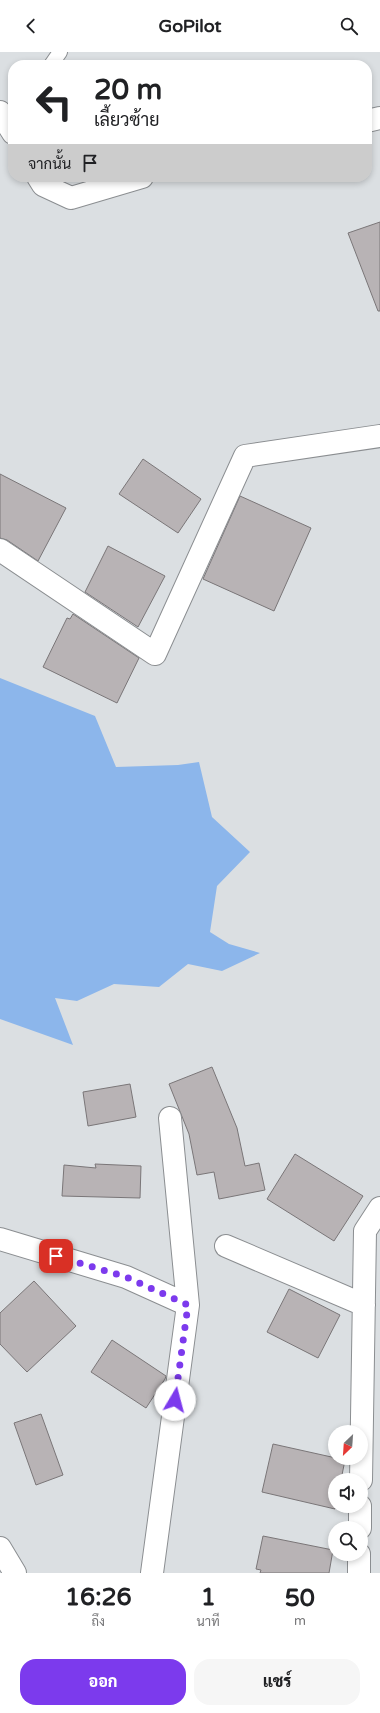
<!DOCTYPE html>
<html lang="th">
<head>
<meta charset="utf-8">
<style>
  :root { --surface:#fff; --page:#f6f6f6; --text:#202124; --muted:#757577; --accent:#7c3aed }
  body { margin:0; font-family:"Varela Round",Sarabun,sans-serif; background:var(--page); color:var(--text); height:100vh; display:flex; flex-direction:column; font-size:15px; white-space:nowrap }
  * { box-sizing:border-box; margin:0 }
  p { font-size:13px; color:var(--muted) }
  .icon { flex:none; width:22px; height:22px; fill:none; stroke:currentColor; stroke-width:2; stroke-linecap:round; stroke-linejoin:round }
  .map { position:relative; height:1521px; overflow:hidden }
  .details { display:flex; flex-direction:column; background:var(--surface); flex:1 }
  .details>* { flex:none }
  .guide { position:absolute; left:8px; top:8px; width:364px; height:122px; border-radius:16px; box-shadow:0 2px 6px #0003; background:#fff; color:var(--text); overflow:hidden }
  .needle { width:26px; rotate:205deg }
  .buttons { position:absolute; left:328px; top:1373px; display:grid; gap:8px }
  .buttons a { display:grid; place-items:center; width:40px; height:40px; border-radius:50%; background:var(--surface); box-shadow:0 2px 6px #0003; font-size:20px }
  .pin { position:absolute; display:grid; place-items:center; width:34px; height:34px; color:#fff; margin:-17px; border-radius:8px; box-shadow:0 2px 6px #0006 }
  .me { position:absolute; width:44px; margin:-22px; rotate:8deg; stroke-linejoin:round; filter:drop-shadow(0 0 3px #0008) }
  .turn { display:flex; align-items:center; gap:14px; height:84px; padding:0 20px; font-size:18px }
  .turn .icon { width:52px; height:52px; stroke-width:2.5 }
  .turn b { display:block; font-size:28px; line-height:34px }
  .then { display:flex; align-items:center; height:38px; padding:0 20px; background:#0003; gap:8px; font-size:15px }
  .eta { display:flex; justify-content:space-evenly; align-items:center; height:68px; text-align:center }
  .eta b { font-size:24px; font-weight:800; line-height:28px }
  .cta { display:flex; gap:8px; margin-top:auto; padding:8px 20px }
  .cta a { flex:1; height:46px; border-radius:16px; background:var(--accent); color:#fff; font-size:16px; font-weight:800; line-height:46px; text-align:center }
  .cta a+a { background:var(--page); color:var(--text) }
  header { display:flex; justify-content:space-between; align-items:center; height:52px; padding:0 20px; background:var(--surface); font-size:18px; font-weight:800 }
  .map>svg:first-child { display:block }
  .water { fill:#8cb6eb }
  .building { fill:#b8b3b5; stroke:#7a7678 }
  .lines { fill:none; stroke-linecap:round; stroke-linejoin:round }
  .service-casing { stroke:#8b8e91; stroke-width:16 }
  .minor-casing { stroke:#8b8e91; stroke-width:24 }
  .service { stroke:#fff; stroke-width:14 }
  .minor { stroke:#fff; stroke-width:22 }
  .route { stroke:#7c3aed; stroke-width:7; stroke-dasharray:0 12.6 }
</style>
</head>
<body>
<header><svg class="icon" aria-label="back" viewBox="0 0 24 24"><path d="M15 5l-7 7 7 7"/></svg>GoPilot<svg class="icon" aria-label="search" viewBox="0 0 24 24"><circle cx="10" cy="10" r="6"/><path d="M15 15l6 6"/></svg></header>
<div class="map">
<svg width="380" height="1521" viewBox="0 0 380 1521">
  <rect width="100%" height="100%" fill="#dbdfe2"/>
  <path class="water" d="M0,626l95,38 21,51 62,-2 21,-3 13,55 38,35 -33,34 -7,46 19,12 31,9 -38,18 -34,-7 -29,23 -45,-3 -37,17 -22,-3 18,47 -73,-26z"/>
  <path class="building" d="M380,170v89h-2l-30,-78z
    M143,407l58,40 -23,34 -59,-39z
    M0,422l66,34 -28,53 -31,-21 -7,-2z
    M240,444l71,32 -37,83 -71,-32z
    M108,494l57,30 -27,51 -53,-35z
    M73,562l66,44 -22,45 -74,-36 24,-49 3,1z
    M212,1015l25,61 8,38 14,-3 6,27 -46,9 -5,-27 -17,3 -8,-41 -20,-50z
    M130,1032l6,33 -48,9 -5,-34z
    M295,1102l68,42 -29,45 -67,-42z
    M95,1112l46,2 -1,32 -78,-2 2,-31 32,3z
    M34,1229l42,45 -49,46 -27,-28v-31z
    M289,1237l51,26 -22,43 -51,-26z
    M112,1288l54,36 -1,3 -19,29 -55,-36z
    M41,1362l22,61 -27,10 -22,-62z
    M273,1392l72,16 -4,20h-6v29l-73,-17z
    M263,1484l70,14 -4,23h-69l1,-3 -5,-1z"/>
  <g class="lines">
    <g class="service-casing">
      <path id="service" d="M51,13l9,-13"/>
    </g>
    <g class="minor-casing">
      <path id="minor" d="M0,60l13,21
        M367,69l13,-3
        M38,125l5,8 28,13 71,-21
        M0,498l155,104 90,-198 135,-20
        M0,1187l126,38 62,28
        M226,1194l138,59
        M361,1428l4,-249 15,-23
        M360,1476v-22
        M0,1496l15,25
        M152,1521l36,-268 -18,-187
        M359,1521v-19"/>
    </g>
    <use href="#service" class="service"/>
    <use href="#minor" class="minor"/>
  </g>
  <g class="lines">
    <path class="route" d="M56,1204l70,21 62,28 -13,95"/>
  </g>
</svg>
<div class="buttons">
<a><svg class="needle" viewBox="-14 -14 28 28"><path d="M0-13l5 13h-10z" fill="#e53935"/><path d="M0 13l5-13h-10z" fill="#757577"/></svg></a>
<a><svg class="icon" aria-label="sound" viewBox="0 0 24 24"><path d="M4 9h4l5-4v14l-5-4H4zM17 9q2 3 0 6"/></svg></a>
<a><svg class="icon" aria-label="search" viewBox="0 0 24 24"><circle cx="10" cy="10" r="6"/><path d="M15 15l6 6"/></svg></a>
</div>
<div class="pin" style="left:56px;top:1204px;background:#d93025"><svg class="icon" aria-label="arrive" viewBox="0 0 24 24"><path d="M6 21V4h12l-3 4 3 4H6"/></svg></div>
<svg class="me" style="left:175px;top:1348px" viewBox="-20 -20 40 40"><circle r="19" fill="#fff"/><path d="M0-13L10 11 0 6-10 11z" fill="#7c3aed"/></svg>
<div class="guide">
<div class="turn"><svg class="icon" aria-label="left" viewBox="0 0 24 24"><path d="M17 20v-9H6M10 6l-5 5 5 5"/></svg><div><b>20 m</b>เลี้ยวซ้าย</div></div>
<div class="then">จากนั้น<svg class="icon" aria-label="arrive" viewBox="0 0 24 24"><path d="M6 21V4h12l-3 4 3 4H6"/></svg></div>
</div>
</div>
<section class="details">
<div class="eta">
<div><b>16:26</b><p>ถึง</p></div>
<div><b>1</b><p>นาที</p></div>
<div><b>50</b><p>m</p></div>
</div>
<div class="cta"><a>ออก</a><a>แชร์</a></div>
</section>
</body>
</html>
